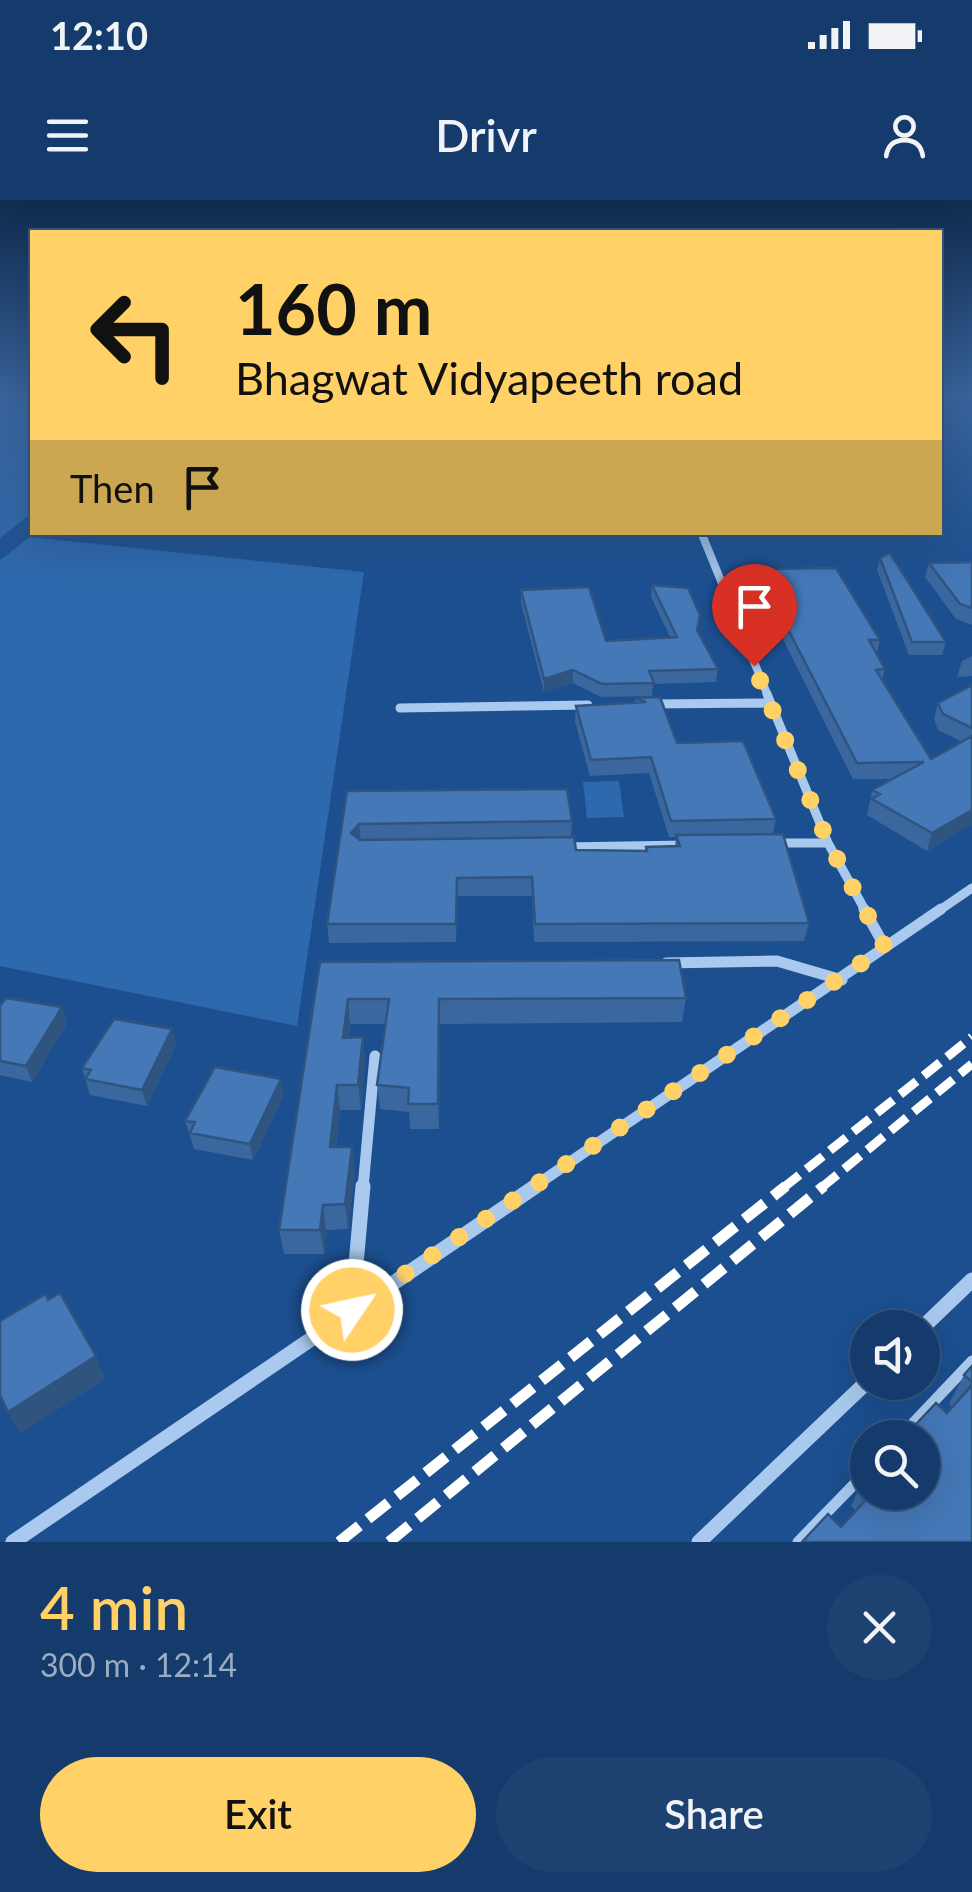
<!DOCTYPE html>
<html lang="en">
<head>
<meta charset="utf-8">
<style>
  :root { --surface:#143b6b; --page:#1d4271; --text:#f1f3f6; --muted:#9dadc1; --line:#33557e; --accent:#ffd166 }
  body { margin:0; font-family:Lato,sans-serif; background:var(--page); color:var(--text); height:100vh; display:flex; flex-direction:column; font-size:38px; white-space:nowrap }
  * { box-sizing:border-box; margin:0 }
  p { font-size:32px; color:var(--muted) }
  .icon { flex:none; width:55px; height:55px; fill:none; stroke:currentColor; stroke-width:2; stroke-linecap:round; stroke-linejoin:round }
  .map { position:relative; height:1342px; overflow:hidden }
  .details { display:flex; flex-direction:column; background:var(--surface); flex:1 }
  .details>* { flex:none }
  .hud { position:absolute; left:30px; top:30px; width:912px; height:305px; border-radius:0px; box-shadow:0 10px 40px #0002,0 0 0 2px var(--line); background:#ffd166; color:#111; overflow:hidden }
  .controls { position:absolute; left:850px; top:1110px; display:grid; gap:20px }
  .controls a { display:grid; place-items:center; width:90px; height:90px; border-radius:50%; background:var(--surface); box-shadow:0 10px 40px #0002,0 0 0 2px var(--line); font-size:50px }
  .pin { position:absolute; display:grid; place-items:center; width:85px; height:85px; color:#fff; margin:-102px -42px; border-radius:50% 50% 50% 0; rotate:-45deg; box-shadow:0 0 10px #0007 }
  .pin .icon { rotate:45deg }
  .me { position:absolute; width:110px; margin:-55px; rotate:56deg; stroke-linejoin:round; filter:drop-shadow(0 0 8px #0008) }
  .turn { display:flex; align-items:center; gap:35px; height:210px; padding:0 40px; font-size:45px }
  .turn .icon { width:130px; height:130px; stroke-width:2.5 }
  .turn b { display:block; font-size:70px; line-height:85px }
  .then { display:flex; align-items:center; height:95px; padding:0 40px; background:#0003; gap:20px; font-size:38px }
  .round { display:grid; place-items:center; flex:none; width:105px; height:105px; border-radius:52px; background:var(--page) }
  .summary { display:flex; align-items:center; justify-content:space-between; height:170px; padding:0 40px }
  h1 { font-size:60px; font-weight:600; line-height:75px; color:var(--accent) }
  .button { display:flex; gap:20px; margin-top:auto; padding:20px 40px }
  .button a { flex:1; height:115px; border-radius:60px; background:var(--accent); color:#111; font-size:40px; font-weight:600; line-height:115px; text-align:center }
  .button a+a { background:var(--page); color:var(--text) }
  .status { display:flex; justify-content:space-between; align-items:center; height:70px; padding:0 50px; background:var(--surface); direction:ltr }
  .status svg { height:28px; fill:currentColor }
  header { display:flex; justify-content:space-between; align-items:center; height:130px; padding:0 40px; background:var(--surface); font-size:45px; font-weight:600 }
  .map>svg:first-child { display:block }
  .green { fill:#2e69ad }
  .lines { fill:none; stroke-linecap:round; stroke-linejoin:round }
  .lane { stroke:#a9c9ee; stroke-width:11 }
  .street-far3 { stroke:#a9c9ee; stroke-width:8 }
  .street-far2 { stroke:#a9c9ee; stroke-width:9 }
  .street-far1 { stroke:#a9c9ee; stroke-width:11 }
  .street { stroke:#a9c9ee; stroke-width:15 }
  .rail-far1 { stroke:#fff; stroke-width:9; stroke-dasharray:21 9; stroke-linecap:butt }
  .rail { stroke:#fff; stroke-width:11; stroke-dasharray:26 11; stroke-linecap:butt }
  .wall { fill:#3a679d }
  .shaded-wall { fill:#305480 }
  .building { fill:#4478b7; stroke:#305480; stroke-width:2.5 }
  .route { stroke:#ffd166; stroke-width:18; stroke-dasharray:0 32.4 }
</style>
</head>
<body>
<div class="status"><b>12:10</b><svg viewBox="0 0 49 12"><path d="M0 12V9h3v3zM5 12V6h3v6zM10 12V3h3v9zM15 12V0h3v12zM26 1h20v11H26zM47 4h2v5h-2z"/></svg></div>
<header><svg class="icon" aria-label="menu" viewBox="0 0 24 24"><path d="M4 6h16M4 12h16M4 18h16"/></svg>Drivr<svg class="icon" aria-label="person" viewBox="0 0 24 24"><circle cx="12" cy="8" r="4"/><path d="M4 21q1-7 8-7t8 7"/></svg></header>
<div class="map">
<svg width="972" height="1342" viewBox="0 0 972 1342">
  <rect width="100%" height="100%" fill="#1b4f8f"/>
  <path class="green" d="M0,197l32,1v115l-32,25z
    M30,337l334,35 -67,454 -297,-60v-406z
    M619,581l5,36 -37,1 -4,-36z"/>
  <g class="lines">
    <path class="lane" d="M899,1238l73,-77
      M798,1342l70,-72"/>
    <path class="street-far3" d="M701,332l67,164"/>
    <path class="street-far2" d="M767,494l61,149 38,69
      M650,504l119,-1
      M400,508l188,-3
      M774,643h54
      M564,647l123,-2
      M937,712l35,-24"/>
    <path class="street-far1" d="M864,709l21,38
      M666,763l111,-2 65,19
      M363,988l12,-132
      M532,988l409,-279"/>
    <path class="street" d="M352,1109l11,-123
      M922,1128l50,-48
      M13,1342l523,-356
      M699,1342l169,-161"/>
    <path class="rail-far1" d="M783,988l189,-151
      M821,988l151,-124"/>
    <path class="rail" d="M339,1342l447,-356
      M389,1342l435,-356"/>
  </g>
  <path class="wall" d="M880,358l66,84 -4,13h-33l-32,-85z
    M972,362v63l-16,-6 -31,-42 4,-14z
    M757,369l123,71 -3,14 8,15 -3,11 49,79 31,-17 -24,-12 -4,-11 4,-16 34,-19v140l-45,27 -60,-36 5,-25 21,-11h-40l-98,-196z
    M652,385l46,47 20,37 -2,13 -63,2 -1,12 -51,1 -28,-14 -29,9 -23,-89v-13l85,51 64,-4 -19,-40z
    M972,456v20l-15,1 5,-16z
    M660,497l17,46 99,76 -3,15 36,89 -5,18 -270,1 -2,-46h-75l-1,46 -127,1 -2,-19 20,-133 225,30 -1,16 5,13 69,1 1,-4 29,-1 1,-9h-7l-20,-64 -59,3 -15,-55 1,-15 59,-3v-5z
    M320,762l366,36 -4,24 -242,2 -1,105h-29l-1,-17 -29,-3 -3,-24 8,-61h-35l-1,14 14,-1 2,25 -4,48h-21l-4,37 19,25 -7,57 -22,1 -2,24h-40l-5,-24z
    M0,806l62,1 5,16 -35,59 -32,-7z
    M176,845l-29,61 -57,-11 -8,-27z
    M284,895l-31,65 -59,-11 -9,-28z
    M972,1166v176l-131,-15 15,-16 -5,-5 13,-28 4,-4v18h54l25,-79 5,-6 -3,-3 15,-29z"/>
  <path class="shaded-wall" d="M573,470v13l-29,9v-13z
    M972,610v14l-45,27 5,-18z
    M359,624l2,18 -10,-9z
    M348,799l2,25 -4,38 -3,-24z
    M439,799l1,25 -1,105 -1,-25z
    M62,807l5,16 -35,59 -6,-16z
    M172,829l4,16 -29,61 -5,-16z
    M363,837l2,25 -4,48 -3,-25z
    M281,879l3,16 -31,65 -3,-16z
    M337,885l3,25 -7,62 -3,-25z
    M352,947l3,25 -7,57 -3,-25z
    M323,1005l3,25 -2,24 -4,-24z
    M96,1156l9,23 -85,55 -12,-22z"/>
  <path class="building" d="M890,353l56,89h-34l-32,-84z
    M972,362v46l-12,-4 -31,-41z
    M836,368l44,72h-11l16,29 -9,1 55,89 41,-23v74l-40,23 -60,-34 8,-5 -8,-4 52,-28 -67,1 -100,-194z
    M652,385l36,3 12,27 -3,15 21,39 -69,2 5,12 -52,1 -29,-14 -29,9 -23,-89 68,-3 17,54 71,-4z
    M972,485v43l-29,-14 -5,-11z
    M660,497l17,46 66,-2 33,78 -105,2 -20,-64 -60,3 -15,-54 70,-4 -11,-4z
    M567,589l5,32 -213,3 -8,9 9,7 214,-3 2,13 71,1 -1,-4 34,-1 -4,-11 107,-1 26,89 -274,1 -3,-47 -75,1 -1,46h-129l20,-133z
    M679,760l7,38 -247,1 -1,105h-30l1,-16 -32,-3 12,-86h-41l-5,39 20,-1 -5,48h-21l-7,62h22l-7,57 -22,1 -3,25h-41l41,-268z
    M6,798l56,9 -36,59 -26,-5v-55z
    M114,819l58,10 -30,61 -57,-11 6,-9 -9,-2z
    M215,867l66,12 -31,65 -60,-11 5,-11 -10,-1z
    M60,1093l36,63 -88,56 -8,-17v-74l46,-27 2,6z
    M972,1166v16l-8,-7z
    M972,1185v157h-170l26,-28 13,13 32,-35h49v-54h-19l33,-35 11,10z"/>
  <linearGradient id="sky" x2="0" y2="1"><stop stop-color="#0f2b4f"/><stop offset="0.51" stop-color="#39639b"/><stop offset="1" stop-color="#39639b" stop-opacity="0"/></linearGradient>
  <rect width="972" height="385" fill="url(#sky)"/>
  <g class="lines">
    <path class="route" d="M352,1110l533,-363 -57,-105 -74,-176"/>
  </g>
</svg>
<div class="controls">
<a><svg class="icon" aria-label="sound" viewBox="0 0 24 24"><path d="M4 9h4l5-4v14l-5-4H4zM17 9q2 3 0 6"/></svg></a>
<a><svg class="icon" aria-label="search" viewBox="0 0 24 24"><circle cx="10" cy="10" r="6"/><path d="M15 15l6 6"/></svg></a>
</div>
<div class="pin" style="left:754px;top:466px;background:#d93025"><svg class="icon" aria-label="arrive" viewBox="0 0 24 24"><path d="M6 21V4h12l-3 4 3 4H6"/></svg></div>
<svg class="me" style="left:352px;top:1110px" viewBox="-20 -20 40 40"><circle r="17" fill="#ffd166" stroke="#fff" stroke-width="3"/><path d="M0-11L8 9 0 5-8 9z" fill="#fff"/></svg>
<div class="hud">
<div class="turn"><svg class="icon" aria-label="left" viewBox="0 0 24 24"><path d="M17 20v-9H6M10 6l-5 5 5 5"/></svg><div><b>160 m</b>Bhagwat Vidyapeeth road</div></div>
<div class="then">Then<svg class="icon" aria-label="arrive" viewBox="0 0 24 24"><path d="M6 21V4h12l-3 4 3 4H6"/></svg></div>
</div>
</div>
<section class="details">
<div class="summary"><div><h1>4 min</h1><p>300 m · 12:14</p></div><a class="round"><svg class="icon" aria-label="close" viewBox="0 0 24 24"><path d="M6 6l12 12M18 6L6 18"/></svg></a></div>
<div class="button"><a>Exit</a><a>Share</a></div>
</section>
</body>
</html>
